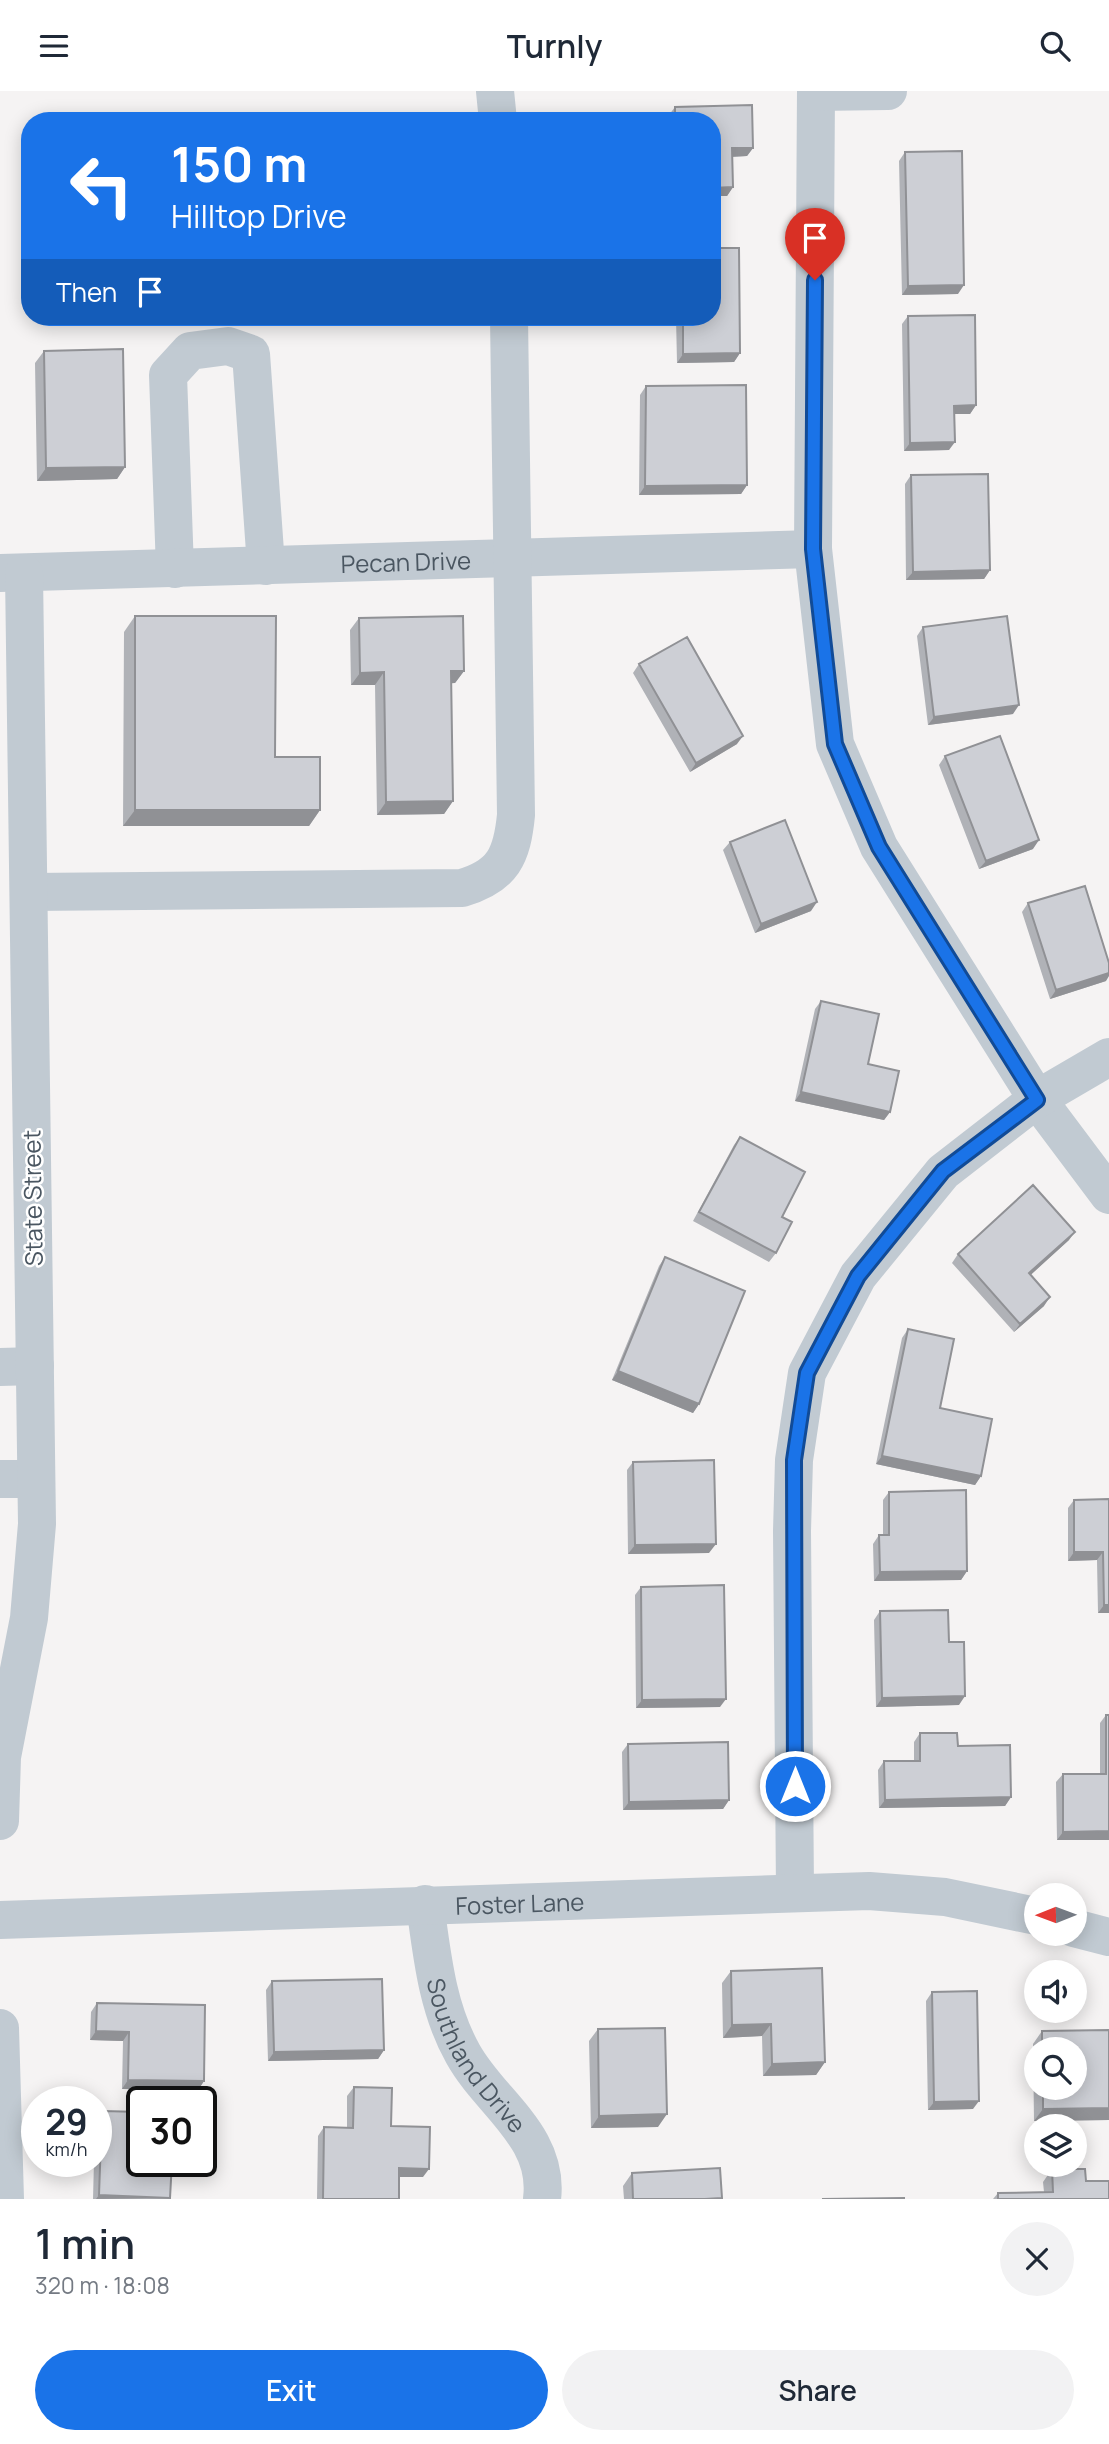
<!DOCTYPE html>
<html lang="en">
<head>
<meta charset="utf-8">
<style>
  :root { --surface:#fff; --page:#f2f2f3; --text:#1f2937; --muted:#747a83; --accent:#1a73e8 }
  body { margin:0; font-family:Manrope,sans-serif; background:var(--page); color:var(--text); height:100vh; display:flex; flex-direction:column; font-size:26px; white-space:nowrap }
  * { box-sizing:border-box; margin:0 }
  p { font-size:23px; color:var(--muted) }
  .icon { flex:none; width:38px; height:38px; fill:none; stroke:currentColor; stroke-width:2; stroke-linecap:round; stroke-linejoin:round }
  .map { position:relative; height:2108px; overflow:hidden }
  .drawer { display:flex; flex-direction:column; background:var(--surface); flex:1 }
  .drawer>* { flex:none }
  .guide { position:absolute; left:21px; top:21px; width:700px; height:214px; border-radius:28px; box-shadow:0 4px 18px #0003; background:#1a73e8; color:#fff; overflow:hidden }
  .needle { width:46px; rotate:269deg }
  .controls { position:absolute; left:1024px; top:1792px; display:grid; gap:14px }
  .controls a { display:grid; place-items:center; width:63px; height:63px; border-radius:50%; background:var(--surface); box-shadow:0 4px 18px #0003; font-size:35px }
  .speed { position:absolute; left:21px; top:1995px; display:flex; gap:14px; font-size:35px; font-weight:700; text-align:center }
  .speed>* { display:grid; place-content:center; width:91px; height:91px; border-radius:50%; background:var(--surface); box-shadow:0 4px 18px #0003; line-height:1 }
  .speed small { font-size:18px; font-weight:400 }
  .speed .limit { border:4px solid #111; border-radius:10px; background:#fff; color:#111 }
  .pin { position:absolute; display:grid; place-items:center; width:60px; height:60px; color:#fff; margin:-72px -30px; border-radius:50% 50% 50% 0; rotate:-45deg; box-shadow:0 0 7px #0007 }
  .pin .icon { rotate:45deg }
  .me { position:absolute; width:77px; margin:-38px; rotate:0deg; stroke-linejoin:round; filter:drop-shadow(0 0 5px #0008) }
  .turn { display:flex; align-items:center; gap:24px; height:147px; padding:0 35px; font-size:32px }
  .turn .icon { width:91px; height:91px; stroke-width:2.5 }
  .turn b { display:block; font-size:49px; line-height:60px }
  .then { display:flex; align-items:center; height:66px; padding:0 35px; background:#0003; gap:14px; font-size:26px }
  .round { display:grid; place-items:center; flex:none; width:74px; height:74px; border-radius:37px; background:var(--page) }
  .head { display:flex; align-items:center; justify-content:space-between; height:119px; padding:0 35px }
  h1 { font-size:42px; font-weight:600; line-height:52px }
  .button { display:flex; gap:14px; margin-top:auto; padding:14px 35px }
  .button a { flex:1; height:80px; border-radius:42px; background:var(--accent); color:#fff; font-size:28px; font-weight:600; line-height:80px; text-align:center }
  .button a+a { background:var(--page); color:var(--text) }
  header { display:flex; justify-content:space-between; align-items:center; height:91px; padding:0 35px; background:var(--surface); font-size:32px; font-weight:600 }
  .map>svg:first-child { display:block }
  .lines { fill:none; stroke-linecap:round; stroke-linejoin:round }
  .minor { stroke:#c1cad2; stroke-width:38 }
  .wall { fill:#b0b2b7; fill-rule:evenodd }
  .shaded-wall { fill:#909195 }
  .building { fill:#cdcfd5; stroke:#909195; stroke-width:2 }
  .route-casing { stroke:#114b97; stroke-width:18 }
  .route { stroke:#1a73e8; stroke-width:12 }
  .labels { text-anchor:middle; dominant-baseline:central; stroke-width:5; stroke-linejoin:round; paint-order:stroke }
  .street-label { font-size:24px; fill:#4a5661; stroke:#fff }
</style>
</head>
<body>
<header><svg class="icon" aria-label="menu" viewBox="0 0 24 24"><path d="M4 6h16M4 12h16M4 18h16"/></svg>Turnly<svg class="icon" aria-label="search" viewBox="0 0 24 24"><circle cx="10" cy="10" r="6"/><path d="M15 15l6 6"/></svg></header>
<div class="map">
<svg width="1109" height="2108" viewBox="0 0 1109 2108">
  <rect width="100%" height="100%" fill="#f5f3f3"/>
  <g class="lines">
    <g class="minor">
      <path d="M495,0l3,30"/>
      <path d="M816,0l-3,458 22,195 44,103 158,252 72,96"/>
      <path d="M816,1l72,-1"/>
      <path d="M175,478l-7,-194 22,-24 38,-5 23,8 15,212"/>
      <path id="s1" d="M0,482l813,-24"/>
      <path d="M29,801l433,-4c41,-12 50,-32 54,-73l-7,-498"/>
      <path d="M0,1276l35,-1"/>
      <path d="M0,1388h36"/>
      <path d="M0,1730l2,-64 27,-139 8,-94 -13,-951"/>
      <path d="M795,1800l-3,-360 2,-71 13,-87 51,-97 85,-104 94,-73 72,-42"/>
      <path id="s2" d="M425,1813c7,51 12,104 38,150 27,49 87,82 79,145"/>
      <path id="s3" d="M0,1829l869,-29 76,6 91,19"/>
      <path d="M1074,1837l35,9"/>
      <path d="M0,1937l5,171"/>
    </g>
  </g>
  <path class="wall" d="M752,14l1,43 -6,8 -15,1 1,30 -6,9h-15v-75h-43v-6l6,-8z
    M905,61l53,142 -56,1 -3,-134z
    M908,225l68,89 -6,9h-16l-5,36 -45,1 -2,-127z
    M676,226h36l28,36 -6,9 -57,1z
    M44,260l81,116 -8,12 -80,2 -2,-118z
    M646,295l101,99 -6,9 -102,1 1,-100z
    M911,384l79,95 -6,9 -78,1 -1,-96z
    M135,525l140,141 45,53 -11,16h-186l1,-194z
    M359,527l105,53 -9,12h-4l2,118 -9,13 -67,1 -2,-130h-24l-1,-55z
    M923,536l90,87 -85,11 -11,-89z
    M639,573l98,80 -47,28 -57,-99z
    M945,665l88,93 -54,20 -40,-104z
    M730,751l81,69 -56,22 -32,-83z
    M1028,812l78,78 -56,18 -28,-87z
    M821,910l47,63 22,48 -6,8 -89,-19 20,-92z
    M740,1046l42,80 -6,36 -7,9 -76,-41 41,-76z
    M1069,1149l-39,35 14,31 -30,26 -62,-69 6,-9z
    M665,1166l34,147 -6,9 -81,-33 47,-114z
    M908,1238l32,79 41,68 -6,9 -99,-21 26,-126z
    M633,1371l76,91 -81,1 -1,-84z
    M889,1401l78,79 -6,9 -87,1 -1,-37 6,-9h4v-35z
    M1109,1408v114h-11l-1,-53 -29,1v-53l6,-8z
    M641,1496l79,120 -84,1 -1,-113z
    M880,1520l69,31 10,63 -83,2 -2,-87z
    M1106,1624h3v125h-52l-1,-58 7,-8h37v-51z
    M920,1642l38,13 53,51 -6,9 -126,2 -1,-38 6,-9h30v-19z
    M628,1653l101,56 -6,9 -100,1 -1,-58z
    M731,1880l94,91 -9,13 -53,1 -1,-40 -39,2 -1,-55z
    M272,1890l112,69 -6,9 -110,2 -2,-71z
    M932,1901l41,117 -45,1 -2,-109z
    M97,1912l107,78 -6,9 -76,-1 1,-48 -33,-1 1,-28z
    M598,1938l60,98 -67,1 -2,-87z
    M1109,1939v90l-75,1 -1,-77 9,-13zM1036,1958h38v39h-38z
    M354,1996l37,39 32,51h-24v22h-82l1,-63 6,-9 23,1v-32z
    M102,2020l68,88h-77l1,-38h2v-42z
    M1052,2078l34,12 23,18h-116l5,-6 46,-1 -1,-10z
    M632,2082l89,26h-97l-1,-13z"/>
  <path class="shaded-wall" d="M732,57h21l-6,8 -21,1z
    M733,96l-6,9h-15v-8z
    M964,194l-6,9 -56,1 6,-9z
    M740,262l-6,9 -57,1 6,-9z
    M976,314l-6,9h-22l6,-8z
    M955,351l-6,8 -45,1 6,-8z
    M125,376l-8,12 -80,2 9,-13z
    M747,394l-6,9 -102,1 6,-9z
    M990,479l-6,9 -78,1 7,-8z
    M451,580h13l-9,12 -13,1z
    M384,581l-9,13h-24l9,-12z
    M1019,614l-6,9 -85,11 6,-8z
    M743,645l-6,8 -47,28 6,-9z
    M453,710l-9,13 -67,1 9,-13z
    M135,719h185l-11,16h-186z
    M1039,749l-6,9 -54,20 7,-8z
    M817,811l-6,9 -56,22 6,-9z
    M1109,882v3l-3,5 -56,18 6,-9z
    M801,1001l89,20 -6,8 -89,-19z
    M1075,1141l-6,8 -46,42 6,-9z
    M1050,1206l-6,9 -30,26 6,-8z
    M618,1280l81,33 -6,9 -81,-33z
    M882,1365l99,20 -6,9 -99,-21z
    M716,1453l-7,9 -81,1 7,-9z
    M1074,1461h29l-6,8 -29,1z
    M967,1480l-6,9 -87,1 6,-9z
    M1104,1514h5v8h-11z
    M965,1605l-6,9 -83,2 6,-9z
    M726,1608l-6,8 -84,1 6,-8z
    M1011,1706l-6,9 -126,2 6,-8z
    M729,1709l-6,9 -100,1 6,-8z
    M1109,1740v9h-52l6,-8z
    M771,1933l-9,12 -39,2 9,-13z
    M96,1940l33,1 -6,9 -33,-1z
    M384,1959l-6,9 -110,2 6,-9z
    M825,1971l-9,13 -53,1 9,-12z
    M128,1989l76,1 -6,9 -76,-1z
    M979,2010l-6,8 -45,1 6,-8z
    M1109,2017v12l-75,1 9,-12z
    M667,2023l-9,13 -67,1 8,-12z
    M399,2077l30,1 -6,8h-30z
    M99,2104l71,3 -74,1z"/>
  <path class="building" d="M752,14l1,43h-21l1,39 -21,1v-67h-37v-14z
    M962,60l2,134 -56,1 -3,-134z
    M712,157h27l1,105 -57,1v-37h29z
    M975,224l1,90 -22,1 1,36 -45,1 -2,-127z
    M123,258l2,118 -79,1 -2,-117z
    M746,294l1,100 -102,1 1,-100z
    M988,383l2,96 -77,2 -2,-97z
    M135,525h141l-1,141h45v53h-185z
    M463,525l1,55h-13l2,130 -67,1 -2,-130 -24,1 -1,-55z
    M1007,525l12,89 -85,12 -11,-90z
    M687,546l56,99 -47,27 -57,-99z
    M1000,645l39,104 -53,21 -41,-105z
    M785,729l32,82 -56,22 -31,-82z
    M1085,795l24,77v10l-53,17 -28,-87z
    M821,910l58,13 -11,50 31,7 -9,41 -89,-20z
    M740,1046l65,35 -23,45 10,5 -16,31 -77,-41z
    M1033,1094l42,47 -46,41 21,24 -30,27 -62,-70z
    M665,1166l80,34 -46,113 -81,-33z
    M908,1238l46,10 -14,69 52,11 -11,57 -99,-20z
    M714,1369l2,84 -81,1 -2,-83z
    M966,1399l1,81 -87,1 -1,-37h10v-43z
    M1109,1408v106h-5l-1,-53h-29v-52z
    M724,1494l2,114 -84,1 -1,-113z
    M948,1519l1,32h15l1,54 -83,2 -2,-87z
    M1106,1624h3v116l-46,1v-58h43z
    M920,1642h37l1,13 52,-1 1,52 -126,3 -1,-39h36z
    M728,1651l1,58 -100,2 -1,-58z
    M822,1877l3,94 -53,2 -1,-40 -39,1 -1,-54z
    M382,1888l2,71 -110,2 -2,-71z
    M977,1900l2,110 -45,1 -2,-110z
    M97,1912l108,2 -1,76 -76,-1 1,-48 -33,-1z
    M665,1937l2,86 -68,2 -1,-87z
    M1109,1939v78l-66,1v-21h31v-39h-32v-18z
    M354,1996l38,1 -1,38 39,1 -1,42 -30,-1v31h-76l1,-72 29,1z
    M102,2020l40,1v49h30l-2,37 -71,-3z
    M720,2077l2,30 -17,1h-72l-1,-26z
    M1052,2078h33l1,12h23v18h-111v-6l55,-1z
    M904,2107v1h-82z"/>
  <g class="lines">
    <g class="route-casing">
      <path id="route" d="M795,1695l-1,-326 13,-87 51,-97 85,-105 94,-71 -158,-253 -44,-103 -22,-195 2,-269"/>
    </g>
    <use href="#route" class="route"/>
  </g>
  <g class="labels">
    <g class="street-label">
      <text stroke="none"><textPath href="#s1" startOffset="406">Pecan Drive</textPath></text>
      <text transform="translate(32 1107) rotate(-91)">State Street</text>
      <text stroke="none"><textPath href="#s3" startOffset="520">Foster Lane</textPath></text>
      <text stroke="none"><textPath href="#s2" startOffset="163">Southland Drive</textPath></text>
    </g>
  </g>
</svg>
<div class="controls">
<a><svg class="needle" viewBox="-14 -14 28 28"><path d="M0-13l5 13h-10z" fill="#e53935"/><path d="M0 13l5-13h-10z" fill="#747a83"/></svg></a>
<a><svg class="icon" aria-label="sound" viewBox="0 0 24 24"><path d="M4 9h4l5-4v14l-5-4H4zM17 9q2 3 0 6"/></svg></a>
<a><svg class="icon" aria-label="search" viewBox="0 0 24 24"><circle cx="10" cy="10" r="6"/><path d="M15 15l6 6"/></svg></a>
<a><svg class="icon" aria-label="layers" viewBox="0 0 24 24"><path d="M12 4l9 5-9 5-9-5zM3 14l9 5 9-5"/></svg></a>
</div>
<div class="speed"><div>29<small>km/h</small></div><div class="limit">30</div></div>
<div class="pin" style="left:815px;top:189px;background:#d93025"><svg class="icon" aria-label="arrive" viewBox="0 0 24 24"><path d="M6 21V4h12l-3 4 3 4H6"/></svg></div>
<svg class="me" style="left:795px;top:1695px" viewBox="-20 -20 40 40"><circle r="17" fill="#1a73e8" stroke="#fff" stroke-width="3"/><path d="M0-11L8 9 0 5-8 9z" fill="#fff"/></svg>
<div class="guide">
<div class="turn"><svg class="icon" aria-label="left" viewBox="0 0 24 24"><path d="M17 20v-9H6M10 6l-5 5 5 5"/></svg><div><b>150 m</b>Hilltop Drive</div></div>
<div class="then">Then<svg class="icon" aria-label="arrive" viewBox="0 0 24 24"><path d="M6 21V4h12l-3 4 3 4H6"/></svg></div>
</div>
</div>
<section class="drawer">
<div class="head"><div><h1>1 min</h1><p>320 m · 18:08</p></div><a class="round"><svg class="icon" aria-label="close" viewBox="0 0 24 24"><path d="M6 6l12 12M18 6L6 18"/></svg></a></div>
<div class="button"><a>Exit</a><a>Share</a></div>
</section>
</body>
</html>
